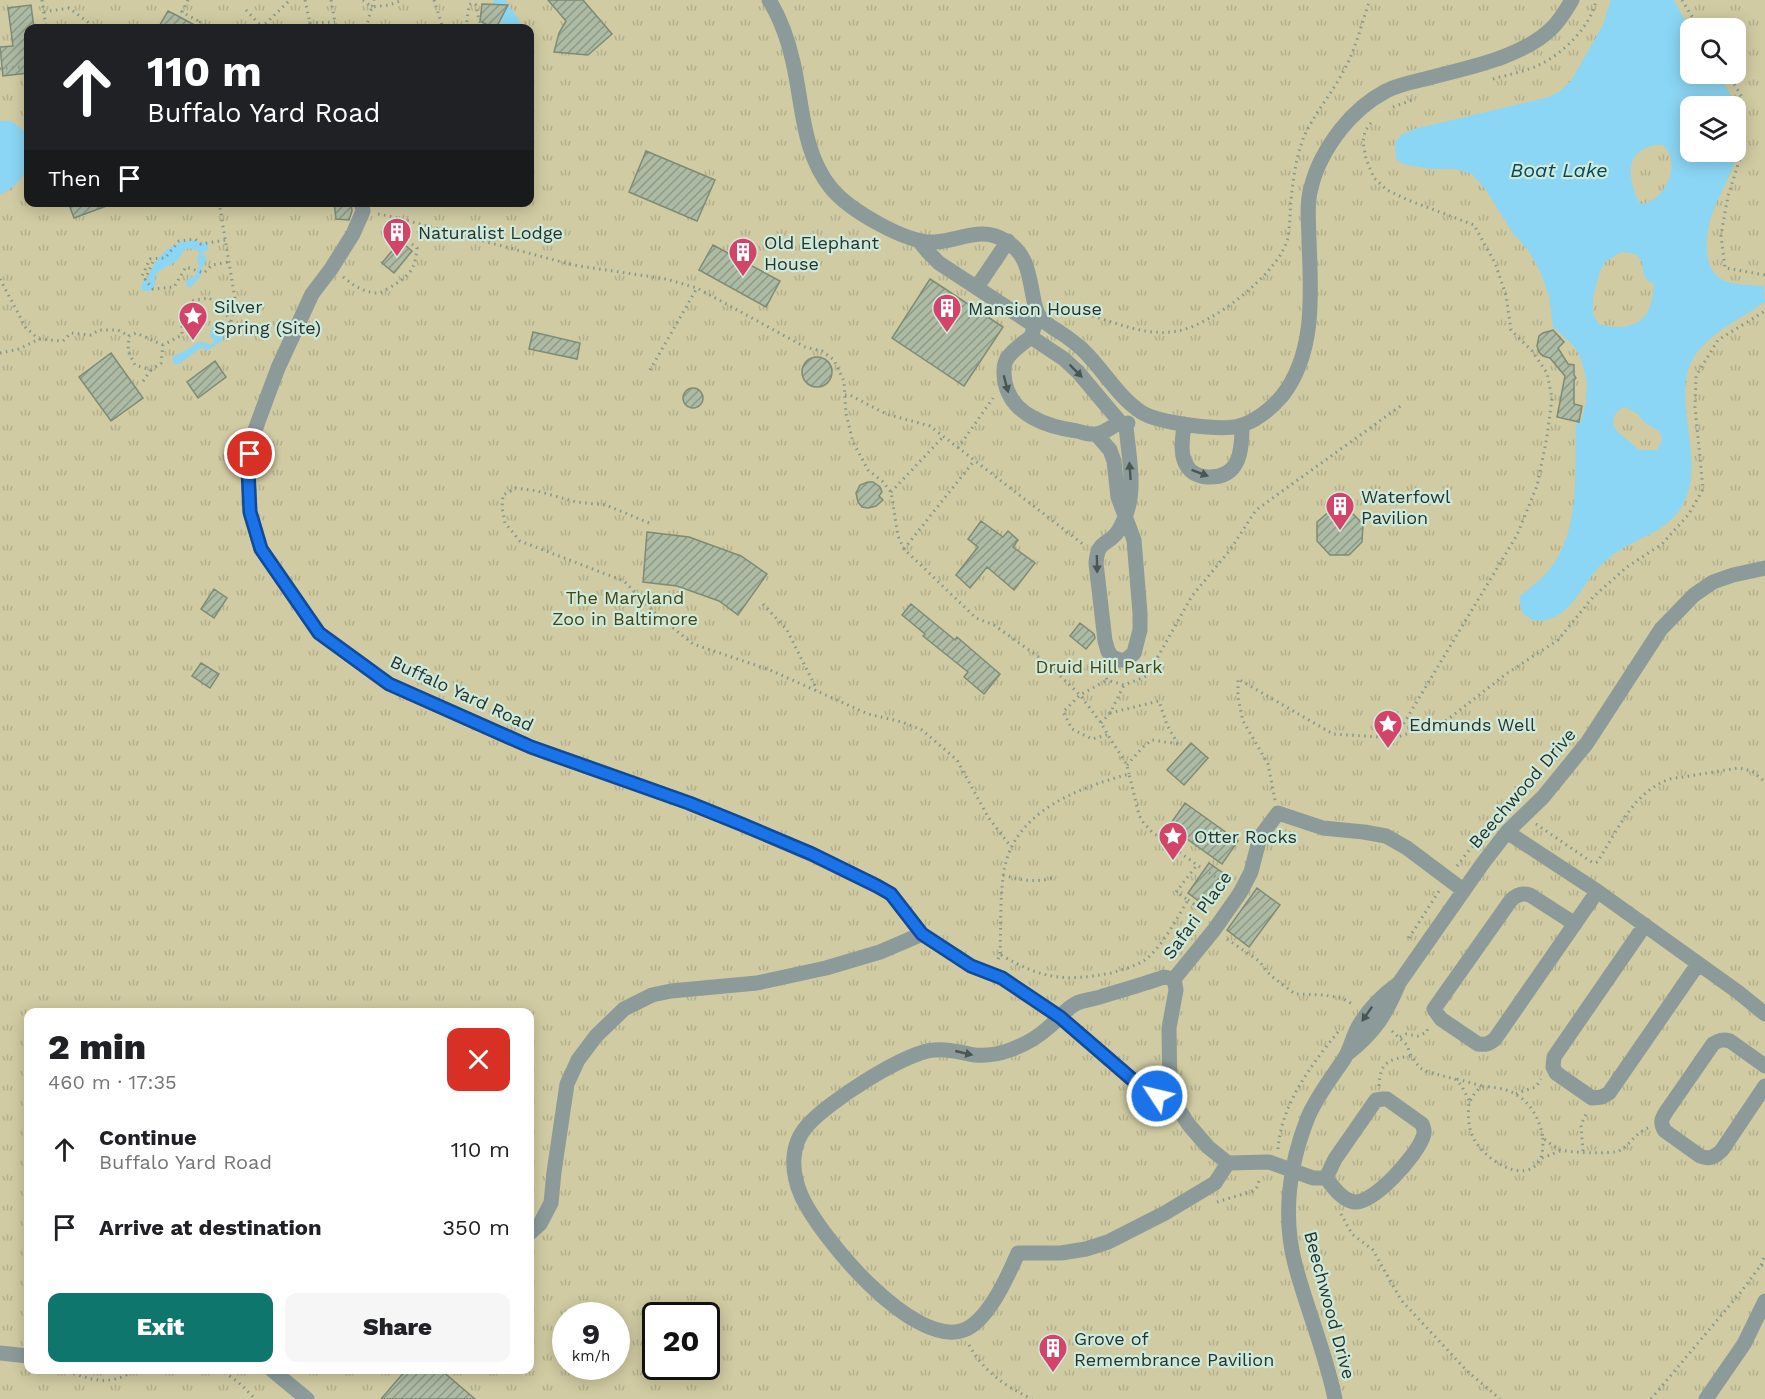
<!DOCTYPE html>
<html lang="en">
<head>
<meta charset="utf-8">
<style>
  :root { --surface:#fff; --page:#f6f6f6; --text:#202124; --muted:#757577; --accent:#0f766e }
  body { margin:0; font-family:"Work Sans",sans-serif; background:var(--page); color:var(--text); height:100vh; display:flex; flex-direction:column; font-size:22px; white-space:nowrap }
  * { box-sizing:border-box; margin:0 }
  p { font-size:20px; color:var(--muted) }
  .icon { flex:none; width:33px; height:33px; fill:none; stroke:currentColor; stroke-width:2; stroke-linecap:round; stroke-linejoin:round }
  .map { position:relative; flex:1; overflow:hidden }
  .details { position:absolute; left:24px; top:1008px; width:510px; height:366px; display:flex; flex-direction:column; background:var(--surface); border-radius:12px; box-shadow:0 3px 15px #0003 }
  .details>* { flex:none }
  .banner { position:absolute; left:24px; top:24px; width:510px; height:183px; border-radius:12px; box-shadow:0 3px 15px #0003; background:#202124; color:#fff; overflow:hidden }
  .fabs { position:absolute; left:1680px; top:18px; display:grid; gap:12px }
  .fabs a { display:grid; place-items:center; width:66px; height:66px; border-radius:12px; background:var(--surface); box-shadow:0 3px 15px #0003; font-size:30px }
  .speed { position:absolute; left:552px; top:1302px; display:flex; gap:12px; font-size:30px; font-weight:700; text-align:center }
  .speed>* { display:grid; place-content:center; width:78px; height:78px; border-radius:50%; background:var(--surface); box-shadow:0 3px 15px #0003; line-height:1 }
  .speed small { font-size:15px; font-weight:400 }
  .speed .limit { border:3px solid #111; border-radius:9px; background:#fff; color:#111 }
  .pin { position:absolute; display:grid; place-items:center; width:51px; height:51px; color:#fff; margin:-26px; border:3px solid #fff; border-radius:50%; box-shadow:0 2px 6px #0007 }
  .me { position:absolute; width:66px; margin:-33px; rotate:305deg; stroke-linejoin:round; filter:drop-shadow(0 0 4px #0008) }
  .turn { display:flex; align-items:center; gap:21px; height:126px; padding:0 24px; font-size:27px }
  .turn .icon { width:78px; height:78px; stroke-width:2.5 }
  .turn b { display:block; font-size:42px; line-height:51px }
  .then { display:flex; align-items:center; height:57px; padding:0 24px; background:#0003; gap:12px; font-size:22px }
  .round { display:grid; place-items:center; flex:none; width:63px; height:63px; border-radius:12px; background:var(--page) }
  .head { display:flex; align-items:center; justify-content:space-between; height:102px; padding:0 24px }
  h1 { font-size:36px; font-weight:800; line-height:45px }
  .action { display:flex; gap:12px; margin-top:auto; padding:12px 24px }
  .action a { flex:1; height:69px; border-radius:12px; background:var(--accent); color:#fff; font-size:24px; font-weight:800; line-height:69px; text-align:center }
  .action a+a { background:var(--page); color:var(--text) }
  ul { padding:0; list-style:none }
  li { display:flex; align-items:center; gap:18px; height:78px; padding:0 24px }
  li div { flex:1 }
  li b { display:block; font-size:22px }
  li em { font-style:normal }
  .map>svg:first-child { display:block }
  .park { fill:url(#park-tufts); fill-rule:evenodd }
  .water { fill:#8bd6f4; fill-rule:evenodd }
  .building { fill:url(#building-hatch); stroke:#7e8b75; stroke-width:1.5 }
  .lines { fill:none; stroke-linecap:round; stroke-linejoin:round }
  .path { stroke:#84988e; stroke-width:3; stroke-dasharray:1.5 4.5; stroke-linecap:butt }
  .minor { stroke:#8c9a9a; stroke-width:15 }
  .oneway { fill:#4a5652 }
  .route-casing { stroke:#114b97; stroke-width:15 }
  .route { stroke:#1a73e8; stroke-width:10 }
  .labels { text-anchor:middle; dominant-baseline:central; stroke-width:4.5; stroke-linejoin:round; paint-order:stroke }
  .poi-label { font-size:18px; fill:#27322c; stroke:#ceeadc; text-anchor:start }
  .park-label { font-size:18px; fill:#494310; stroke:#ceeadc }
  .street-label { font-size:18px; fill:#27322c; stroke:#ceeadc }
  .water-label { font-size:20px; font-style:italic; fill:#04485c; stroke:#ceeadc }
</style>
</head>
<body>
<div class="map">
<svg width="1765" height="1399" viewBox="0 0 1765 1399">
  <defs>
    <pattern id="park-tufts" width="24" height="20" patternUnits="userSpaceOnUse" patternTransform="scale(1.5)"><rect width="24" height="20" fill="#d0cba2"/><path d="M3 7l-1-3M5 7V3M7 7l1-3M15 17l-1-3M17 17v-4M19 17l1-3" fill="none" stroke="#b3af8c"/></pattern>
    <pattern id="building-hatch" width="6" height="6" patternUnits="userSpaceOnUse" patternTransform="scale(1.5)"><rect width="6" height="6" fill="#adbba4"/><path d="M-1 1l2-2M0 6l6-6M5 7l2-2" fill="none" stroke="#8d9986"/></pattern>
  </defs>
  <rect width="100%" height="100%" fill="#ceeadc"/>
  <path class="park" d="M0,0h1765v1399h-1765zM28,28h502v174h-502zM1690,28h46v46h-46zM1690,106h46v46h-46zM28,1012h502v358h-502zM566,1316h50v50h-50zM656,1316h50v50h-50z"/>
  <path class="water" d="M494,0h11c5,8 13,16 15,24l-9,4 -3,-4 -8,-1 -1,-8 -7,-10z
    M1611,0h63l16,30v44h29l13,24 2,8h-44v46h46v-39c2,11 4,21 3,32 -3,23 -17,43 -25,64 -9,21 -15,65 14,73 9,3 26,3 36,4l1,16c-22,15 -48,27 -66,48 -35,41 10,105 -16,154 -14,28 -48,34 -72,52 -5,5 -12,10 -16,16 -11,12 -18,28 -31,39 -18,15 -47,14 -44,-15 7,-6 15,-12 22,-18 41,-42 32,-104 34,-157l5,1 5,-20 1,-21 -7,-25 -7,-11 -20,-18 -4,-31 -9,-25 -12,-21 -15,-17 -28,-44 -13,-15 -17,-5h-24l-17,-3 -11,-2 -7,-5 -1,-16 6,-8 13,-6 135,-32 11,-6 11,-10 32,-56zM1656,145h7c19,17 3,57 -22,59 -5,-6 -6,-11 -8,-18 -6,-22 0,-37 23,-41zM1621,252c35,1 11,24 33,32 -1,10 -2,20 -7,29 -10,16 -32,16 -48,11l-6,-9v-17l7,-27 6,-10zM1625,407l13,7 6,8 16,10 2,8 -5,10h-18l-21,-18 -5,-7 1,-8 4,-7z
    M0,121h11l17,13c0,31 3,44 -28,61z
    M194,240l7,3h7v7l-6,2 5,8 -3,3 -4,14c-5,3 -6,8 -10,11l-3,-1 -1,-5 3,-4 6,-2 4,-10 -2,-7 2,-5 -2,-4c-18,-5 -12,5 -22,12 -12,8 -21,6 -20,23l-5,6h-6l-3,-2 1,-6c7,-5 8,-12 13,-20 10,-15 21,-21 39,-23z
    M219,322l7,7 -5,13 -15,9 -4,-4 -23,17h-6v-8c5,-2 10,-4 15,-7 11,-7 10,-10 23,-4l3,-4 -4,-6 3,-11z"/>
  <path class="building" d="M548,0h35l29,34 -24,21 -34,-3 5,-19 7,-12z
    M482,4l26,1 -12,23h-3l-13,-7z
    M31,5l3,23h-6v45l-25,3 -3,-29 13,-1 -5,-38z
    M168,11l8,4 24,13h-42z
    M646,151l69,29 -18,41 -68,-29z
    M68,202h44v2l-38,14z
    M334,202h17l1,9 -3,9 -13,-1z
    M400,241l12,10 -18,22 -12,-10z
    M713,245l67,36 -14,26 -67,-37z
    M930,279l73,48 -39,59 -72,-48z
    M1553,330l11,12 -6,6 10,16 6,1v10l2,3 -2,2v24l8,2 -3,16 -22,-5 8,-41 -15,-18 -7,-2 -4,-4 -2,-6 2,-10 4,-3z
    M533,332l47,11 -3,16 -48,-10z
    M111,353l32,45 -32,23 -32,-44z
    M802 372a15 15 0 1 1 30 0a15 15 0 1 1-30 0Z
    M215,361l11,16 -28,21 -11,-16z
    M683 398a10 10 0 1 1 20 0a10 10 0 1 1-20 0Z
    M868,482h5l7,5 2,5 -3,4 4,4 -7,6 -8,2 -6,-1 -4,-5 -2,-9 4,-8z
    M1331,510h18l14,14 -1,18 -13,13h-19l-13,-14v-19z
    M981,521l22,16 5,-6 10,9 -5,7 22,16 -21,27 -27,-23 -17,21 -14,-13 22,-28 -10,-8z
    M647,532l42,5 52,19 26,18 -29,41 -19,-14 -42,-15 -34,-4z
    M214,589l13,9 -13,20 -13,-9z
    M911,604l44,36 2,-3 43,37 -16,20 -20,-17 4,-5 -45,-36 2,-2 -23,-19z
    M1080,623l14,11 1,4 -9,11 -16,-13z
    M201,663l18,11 -9,14 -18,-12z
    M1191,743l17,15 -24,27 -17,-15z
    M1185,803l53,38 -16,23 -53,-38z
    M1209,863l17,12 -22,30 -16,-12z
    M1257,888l23,17 -31,42 -22,-17z
    M406,1370h35l34,29h-94z"/>
  <g class="lines">
    <path class="path" d="M42,0l4,28
      M188,0l-6,12 18,10
      M305,0l5,23 -2,5
      M331,0l5,28
      M363,0l9,7 2,-7
      M434,0l9,28
      M1682,0l17,28
      M246,10l16,17
      M44,12l25,-4 27,20
      M310,23l25,-1
      M196,28l4,-6 12,6
      M261,28l29,-28
      M366,28l6,-21 17,-2 14,-5
      M466,28l3,-23 3,-2 4,2 3,15 4,8
      M0,69l28,-3
      M1728,74l14,23 2,28 -2,27 -14,44 -7,39 4,33 40,7
      M1493,79c17,-5 35,-8 50,-16 22,-12 48,-37 53,-63
      M1393,107l19,-7
      M1371,123l-6,8 -2,11 3,17 8,19 13,12 21,10 66,25 21,38 11,32 5,35 21,21 15,22 5,25 -5,39 -10,49 -20,49 -122,203
      M219,202l17,103 -5,17
      M378,214l16,3 179,48 93,14 31,9 108,59 17,4 12,9 10,21 2,33 7,28 15,28 14,11 9,11 7,44 6,13 72,69 18,7 53,38 33,32 21,28 7,12 19,30 2,9
      M225,240l-24,4 -6,-5 -16,2 -14,17 -15,1 -8,17 11,13 21,-2 12,-20 18,6 8,-8 16,-3
      M343,277c10,8 20,15 33,16 6,0 9,-3 13,-5 20,-12 26,-17 28,-40l-9,-7 -4,-13 -10,-10
      M0,279l26,49 13,11
      M145,280l9,-21
      M1057,312c11,-2 22,1 32,3 29,8 57,22 88,16 34,-5 104,-59 111,-94 2,-12 2,-24 3,-36 2,-21 5,-43 12,-62 10,-24 28,-44 40,-67 13,-22 18,-48 27,-72
      M163,345l-27,-12 -7,3 -1,15 7,14 16,5 10,-7 2,-18 19,-10v-17l9,-17 18,-3 15,12 7,13
      M0,353l19,-4 20,-10 24,2 8,-8 20,2 8,-5h19l11,6
      M650,370l47,-82
      M143,381l8,-11
      M845,395h5l36,19 44,12 154,119
      M958,448l35,-50
      M891,492l52,-55
      M649,523l-43,-18 -30,-3 -39,-11 -21,-3 -13,7 -1,13 3,15 15,18 104,40 33,34 36,29 77,26 98,44 34,8 20,8 35,30 31,57 23,30
      M904,549l70,-88
      M763,604l24,26 30,60
      M1105,672l2,8 17,5 23,-9 45,-80 38,-46 26,-40 146,-105
      M1110,713l49,-12 8,24 11,19
      M1101,723l9,-10 14,-28
      M1107,735l-15,4 -20,-10 -9,-17 17,-17 27,-15
      M1127,765l16,-18 9,-7 26,4
      M1275,800l-7,-36 -25,-43 -5,-23v-19l95,55 62,4 52,-18 59,-46 52,-34 35,-43 34,-30 35,-23 27,-30 14,-25 -8,-82 1,-31 22,-36 47,-29
      M1536,824l57,39 4,-1 4,-6c18,-29 34,-65 69,-77l69,-11 13,3 13,11
      M1457,866l13,-17 10,-10
      M1003,875c17,5 31,8 49,3
      M1188,900l18,13
      M1409,938l30,-47
      M1227,939l32,22 11,14 25,19 28,1 19,3 12,7
      M1001,955c41,24 63,27 110,18 10,-3 25,-7 34,-13 18,-14 31,-41 43,-60l-12,-8 21,-27
      M998,959l2,-4c1,-26 0,-52 3,-78 7,-64 72,-88 126,-103l10,41 4,7 9,10 45,33 31,20
      M1392,1031l15,14 4,11 9,12 8,4 27,7 6,6 8,15
      M1400,1037l6,-3 12,2 9,-4 1,-5
      M1457,1079l25,7
      M1379,1086c1,-25 11,-27 32,-30
      M1516,1094l7,-3 13,-4 5,-8
      M1543,1138c0,6 0,13 -2,19 -13,33 -63,0 -70,-25 -3,-8 -3,-19 -2,-28 2,-6 7,-15 14,-17 4,-1 9,0 14,1 26,3 42,25 46,50 5,4 10,8 15,11 7,4 53,5 61,2 11,-5 14,-17 29,-23
      M1278,1149c3,-44 33,-84 60,-117
      M1583,1151l-2,-26 6,-13
      M1542,1158l18,-7
      M1217,1202l36,-11 4,-4 3,-10
      M1341,1214l11,20 21,16 28,50 66,71 33,28
      M1761,1265l4,-10
      M969,1345c14,26 37,42 63,54
      M62,1370c30,9 45,18 73,0
      M219,1370c15,7 25,17 36,29
      M1651,1399l89,-106 21,-28 3,1"/>
    <path class="minor" d="M769,0c12,19 19,40 24,62 10,43 9,90 38,126 18,22 76,56 104,54 25,-1 46,-17 71,-1 24,14 23,40 29,64 1,5 2,8 5,12 5,7 14,11 21,16 8,5 15,11 21,16 21,20 35,47 59,63 17,11 79,19 98,14 16,-4 33,-18 43,-30 34,-43 29,-104 27,-155 0,-17 -3,-36 2,-53 5,-22 16,-41 30,-59 12,-15 28,-29 45,-38 12,-6 26,-9 39,-12 40,-11 98,-21 128,-52 8,-8 13,-17 19,-27
      M361,202l2,9 -10,23 -22,35 -19,25 -34,74 -26,70 -4,32 2,42 11,37 58,84 70,51 142,63 158,56 52,21 70,30 66,32 14,8 31,40 49,32 31,12 58,39 81,70 16,9h13
      M919,241l9,11 11,11 96,63
      M977,287l31,-46
      M1038,315l-7,22 33,22 14,13 42,50 6,3 2,-2
      M1031,337c-9,7 -22,15 -26,26 -2,6 -1,13 0,19 6,33 43,45 72,49 5,1 12,4 18,3 8,0 18,-8 25,-12
      M1184,424c-1,13 -5,30 3,42 4,7 13,11 21,11 32,1 34,-26 34,-51
      M1097,435l13,15 4,11 4,36 16,43 6,73v17l-6,23 -8,7h-6l-8,-3 -4,-6 -3,-10 -9,-78c2,-22 8,-16 20,-29 4,-5 7,-12 9,-17 12,-28 3,-63 1,-92
      M1507,832l90,59 141,101 27,22
      M1575,924l-45,-29c-8,-2 -12,-1 -19,5l-77,109 7,10 37,25c8,1 11,0 17,-5l97,-140
      M1645,925l-91,132 -1,10 3,6 36,25 10,-1 7,-4 89,-129
      M1174,979l-10,-2c-20,7 -41,13 -61,19 -8,3 -19,4 -26,7 -11,5 -19,17 -28,24 -11,10 -25,18 -39,23 -11,4 -24,6 -35,5 -14,-2 -26,-7 -41,-5 -29,2 -108,53 -127,76 -17,19 -16,46 -6,69 18,41 112,154 163,135 24,-9 44,-54 54,-77h43l25,-4 22,-7 57,-29 50,-30 13,-20
      M1347,1054c27,-21 39,-39 52,-71l84,-120 24,-31 36,-35 44,-54 74,-114 33,-34 19,-13 20,-7 32,-7
      M1765,1066l-35,-25c-7,-2 -11,-1 -17,3l-45,65c-6,9 -9,13 -3,22l35,25c9,4 15,1 22,-6l43,-64
      M1326,1178l9,-19 41,-59 7,-1h4l35,25c2,5 3,8 1,13 -6,18 -49,67 -69,65 -12,-2 -21,-15 -28,-24h-13l-44,-16 -41,1 -20,-16 -19,-22 -19,-29 -1,-68 7,-38 -2,-11 40,-49 26,-37 11,-21 9,-35 18,-24 45,15 41,4 22,4 21,12 56,42
      M530,1233l10,-9 11,-21 3,-31 13,-88 11,-24 18,-24 28,-27 28,-14 19,-4 86,-8 69,-15 54,-16 42,-18
      M0,1353l28,3
      M272,1370l35,29
      M1335,1399c-9,-45 -27,-87 -39,-131 -14,-50 -7,-103 12,-151 9,-21 24,-40 36,-58 6,-9 8,-20 13,-30 10,-19 24,-33 42,-46
      M1706,1399l38,-55 21,-43"/>
  </g>
  <defs><path id="oneway-solid" d="M-6-.8H1V-3.2L6.5 0L1 3.2V.8H-6Z" transform="scale(1.5)"/></defs>
  <g class="oneway">
    <use href="#oneway-solid" transform="translate(1076 371) rotate(45)"/>
    <use href="#oneway-solid" transform="translate(1006 384) rotate(75)"/>
    <use href="#oneway-solid" transform="translate(1130 471) rotate(-94)"/>
    <use href="#oneway-solid" transform="translate(1200 473) rotate(21)"/>
    <use href="#oneway-solid" transform="translate(1097 564) rotate(89)"/>
    <use href="#oneway-solid" transform="translate(1367 1014) rotate(125)"/>
    <use href="#oneway-solid" transform="translate(964 1053) rotate(13)"/>
  </g>
  <g class="lines">
    <g class="route-casing">
      <path id="route" d="M250,454l-2,16 2,42 11,37 58,84 70,51 142,63 158,56 52,21 71,30 65,32 14,8 31,40 49,32 31,12 58,39 81,70 16,9"/>
    </g>
    <use href="#route" class="route"/>
  </g>
  <defs>
    <g id="building-pin" transform="scale(1.5)"><path d="M0 17L-7.5 6A9.5 9.5 0 1 1 7.5 6Z" fill="#d44468" stroke="#ceeadc"/><path d="M-4-6H4V6H1V3H-1V6H-4ZM-2.5-4.3h1.7v1.8h-1.7ZM.8-4.3h1.7v1.8H.8ZM-2.5-1h1.7V.8h-1.7ZM.8-1h1.7V.8H.8Z" fill="#fff"/></g>
    <g id="sight-pin" transform="scale(1.5)"><path d="M0 17L-7.5 6A9.5 9.5 0 1 1 7.5 6Z" fill="#d44468" stroke="#ceeadc"/><path d="M0-6L1.8-2.2L6-1.7L2.9 1.2L3.7 5.4L0 3.3L-3.7 5.4L-2.9 1.2L-6-1.7L-1.8-2.2Z" fill="#fff"/></g>
  </defs>
  <g fill-rule="evenodd">
    <use href="#building-pin" x="397" y="232"/>
    <use href="#building-pin" x="743" y="252"/>
    <use href="#building-pin" x="947" y="308"/>
    <use href="#sight-pin" x="193" y="316"/>
    <use href="#building-pin" x="1340" y="506"/>
    <use href="#sight-pin" x="1388" y="724"/>
    <use href="#sight-pin" x="1173" y="836"/>
    <use href="#building-pin" x="1053" y="1348"/>
  </g>
  <g class="labels">
    <g class="poi-label">
      <text x="418" y="232">Naturalist Lodge</text>
      <text x="764" y="242">Old Elephant<tspan x="764" dy="21">House</tspan></text>
      <text x="214" y="306">Silver<tspan x="214" dy="21">Spring (Site)</tspan></text>
      <text x="968" y="308">Mansion House</text>
      <text x="1361" y="496">Waterfowl<tspan x="1361" dy="21">Pavilion</tspan></text>
      <text x="1409" y="724">Edmunds Well</text>
      <text x="1194" y="836">Otter Rocks</text>
      <text x="1074" y="1338">Grove of<tspan x="1074" dy="21">Remembrance Pavilion</tspan></text>
    </g>
    <g class="park-label">
      <text x="625" y="597">The Maryland<tspan x="625" dy="21">Zoo in Baltimore</tspan></text>
      <text x="1099" y="666">Druid Hill Park</text>
    </g>
    <g class="street-label">
      <text transform="translate(462 693) rotate(25)">Buffalo Yard Road</text>
      <text transform="translate(1522 788) rotate(-49)">Beechwood Drive</text>
      <text transform="translate(1197 915) rotate(-54)">Safari Place</text>
      <text transform="translate(1330 1305) rotate(75)">Beechwood Drive</text>
    </g>
    <g class="water-label">
      <text x="1559" y="170">Boat Lake</text>
    </g>
  </g>
</svg>
<div class="fabs">
<a><svg class="icon" aria-label="search" viewBox="0 0 24 24"><circle cx="10" cy="10" r="6"/><path d="M15 15l6 6"/></svg></a>
<a><svg class="icon" aria-label="layers" viewBox="0 0 24 24"><path d="M12 4l9 5-9 5-9-5zM3 14l9 5 9-5"/></svg></a>
</div>
<div class="speed"><div>9<small>km/h</small></div><div class="limit">20</div></div>
<div class="pin" style="left:250px;top:454px;background:#d93025"><svg class="icon" aria-label="arrive" viewBox="0 0 24 24"><path d="M6 21V4h12l-3 4 3 4H6"/></svg></div>
<svg class="me" style="left:1157px;top:1096px" viewBox="-20 -20 40 40"><circle r="17" fill="#1a73e8" stroke="#fff" stroke-width="3"/><path d="M0-11L8 9 0 5-8 9z" fill="#fff"/></svg>
<div class="banner">
<div class="turn"><svg class="icon" aria-label="ahead" viewBox="0 0 24 24"><path d="M12 20V5M6 11l6-6 6 6"/></svg><div><b>110 m</b>Buffalo Yard Road</div></div>
<div class="then">Then<svg class="icon" aria-label="arrive" viewBox="0 0 24 24"><path d="M6 21V4h12l-3 4 3 4H6"/></svg></div>
</div>
<section class="details">
<div class="head"><div><h1>2 min</h1><p>460 m · 17:35</p></div><a class="round" style="background:#d93025;color:#fff"><svg class="icon" aria-label="close" viewBox="0 0 24 24"><path d="M6 6l12 12M18 6L6 18"/></svg></a></div>
<ul>
<li><svg class="icon" aria-label="ahead" viewBox="0 0 24 24"><path d="M12 20V5M6 11l6-6 6 6"/></svg><div><b>Continue</b><p>Buffalo Yard Road</p></div><em>110 m</em></li>
<li><svg class="icon" aria-label="arrive" viewBox="0 0 24 24"><path d="M6 21V4h12l-3 4 3 4H6"/></svg><div><b>Arrive at destination</b></div><em>350 m</em></li>
</ul>
<div class="action"><a>Exit</a><a>Share</a></div>
</section>
</div>
</body>
</html>
